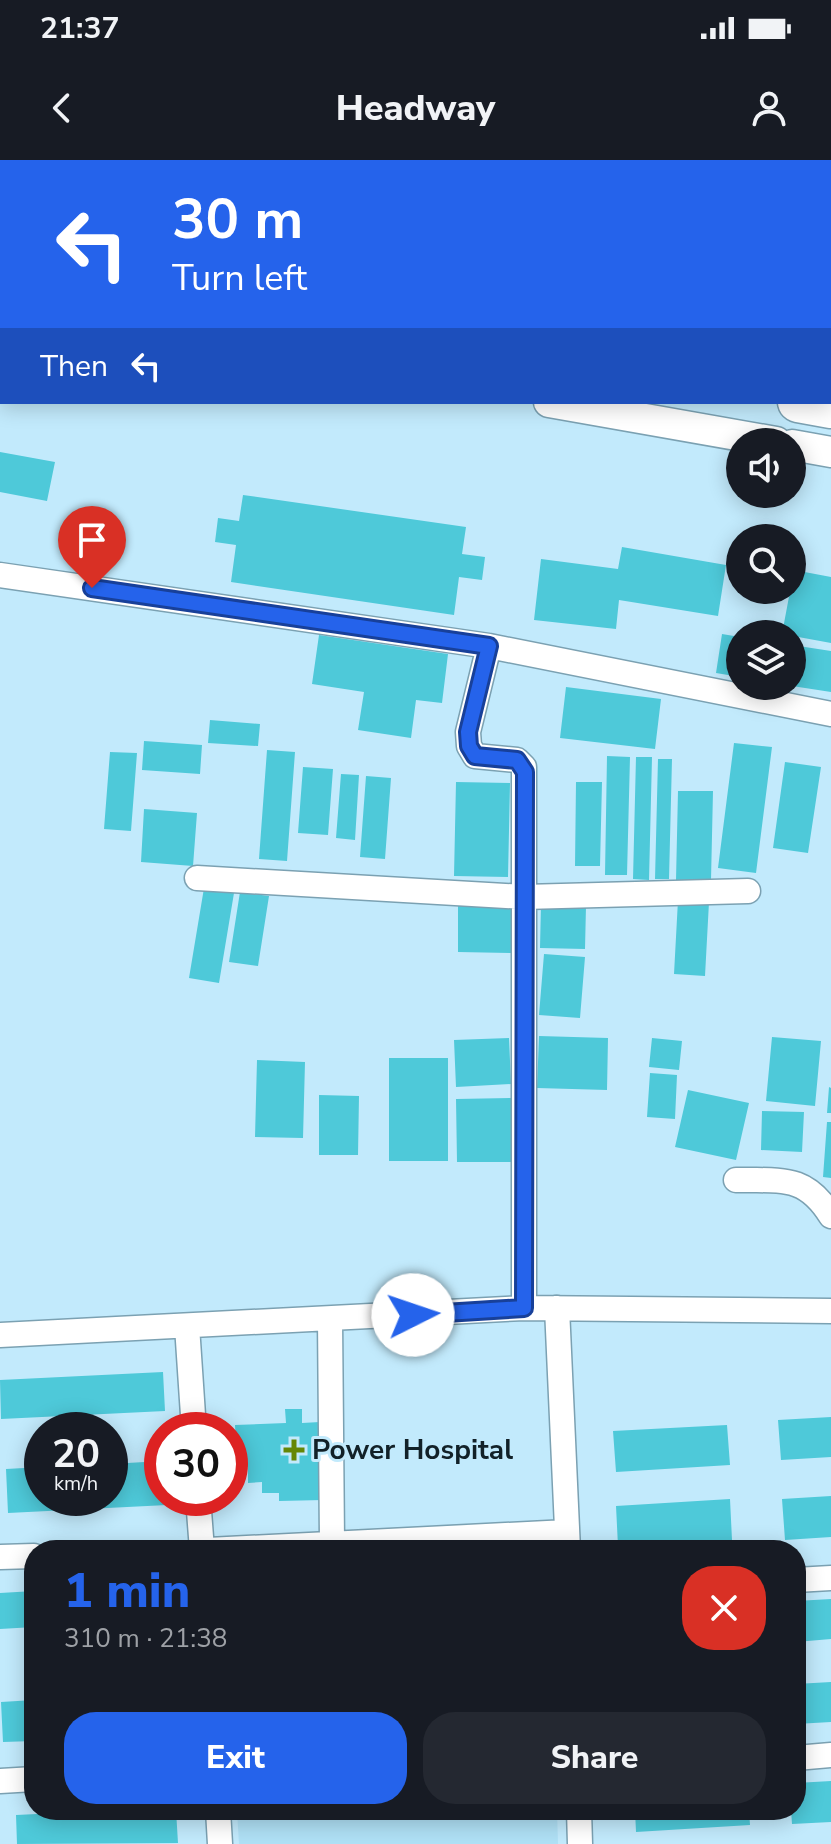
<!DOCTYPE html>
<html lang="en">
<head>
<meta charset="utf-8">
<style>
  :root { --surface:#171b24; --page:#242831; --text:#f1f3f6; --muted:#9ea1a6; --accent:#2563eb }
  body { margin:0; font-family:"Nunito Sans",sans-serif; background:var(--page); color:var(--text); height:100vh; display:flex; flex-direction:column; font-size:30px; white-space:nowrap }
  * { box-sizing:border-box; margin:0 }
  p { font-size:26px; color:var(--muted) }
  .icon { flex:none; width:44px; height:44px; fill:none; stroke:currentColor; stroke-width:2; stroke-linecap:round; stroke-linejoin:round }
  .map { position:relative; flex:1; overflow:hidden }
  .panel { position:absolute; left:24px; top:1380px; width:782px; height:280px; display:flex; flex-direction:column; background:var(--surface); border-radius:32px; box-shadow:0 4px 20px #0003 }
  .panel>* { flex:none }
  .guide { position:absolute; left:0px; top:0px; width:832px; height:244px; box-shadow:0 4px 20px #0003; background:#2563eb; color:#fff; overflow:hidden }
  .controls { position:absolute; left:726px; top:268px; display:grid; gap:16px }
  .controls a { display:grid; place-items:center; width:80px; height:80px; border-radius:50%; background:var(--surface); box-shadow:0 4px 20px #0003; font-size:40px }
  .speed { position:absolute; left:24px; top:1252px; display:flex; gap:16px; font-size:40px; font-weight:700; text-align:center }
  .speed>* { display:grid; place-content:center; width:104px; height:104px; border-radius:50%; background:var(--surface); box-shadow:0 4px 20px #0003; line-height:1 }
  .speed small { font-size:20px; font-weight:400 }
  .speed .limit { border:12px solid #d22; background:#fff; color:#111 }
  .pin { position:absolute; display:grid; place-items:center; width:68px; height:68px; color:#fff; margin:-82px -34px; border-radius:50% 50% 50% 0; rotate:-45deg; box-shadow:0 0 8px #0007 }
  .pin .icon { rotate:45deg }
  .me { position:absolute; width:88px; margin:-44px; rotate:86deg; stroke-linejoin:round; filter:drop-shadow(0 0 6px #0008) }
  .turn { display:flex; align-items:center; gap:28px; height:168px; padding:0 40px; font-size:36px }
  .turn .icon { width:104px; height:104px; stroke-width:2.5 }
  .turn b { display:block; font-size:56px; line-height:68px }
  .then { display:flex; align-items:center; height:76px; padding:0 40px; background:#0003; gap:16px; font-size:30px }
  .round { display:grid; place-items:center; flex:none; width:84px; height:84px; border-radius:32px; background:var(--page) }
  .overview { display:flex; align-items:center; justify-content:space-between; height:136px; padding:0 40px }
  h1 { font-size:48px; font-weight:800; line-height:60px; color:var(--accent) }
  .primary-button { display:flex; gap:16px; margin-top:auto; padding:16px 40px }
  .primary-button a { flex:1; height:92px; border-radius:32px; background:var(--accent); color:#fff; font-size:32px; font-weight:800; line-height:92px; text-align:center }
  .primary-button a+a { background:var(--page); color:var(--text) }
  .status { display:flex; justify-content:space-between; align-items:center; height:56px; padding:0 40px; background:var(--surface); direction:ltr }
  .status svg { height:22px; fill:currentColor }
  header { display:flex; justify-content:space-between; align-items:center; height:104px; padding:0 40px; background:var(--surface); font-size:36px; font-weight:800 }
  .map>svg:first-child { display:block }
  .built { fill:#afe0f5 }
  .building { fill:#4ec9d9 }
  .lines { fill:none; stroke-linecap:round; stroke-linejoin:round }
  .minor-casing { stroke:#7ba1b2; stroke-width:27 }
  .tertiary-casing { stroke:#7ba1b2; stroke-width:33 }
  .trunk-casing { stroke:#7ba1b2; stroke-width:43 }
  .minor { stroke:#fff; stroke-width:24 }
  .tertiary { stroke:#fff; stroke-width:30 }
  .trunk { stroke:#fff; stroke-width:40 }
  .route-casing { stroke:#184099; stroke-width:20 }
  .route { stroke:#2563eb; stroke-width:14 }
  .poi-dot { fill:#658706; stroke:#c2eafc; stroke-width:3 }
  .labels { text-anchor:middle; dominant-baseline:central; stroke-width:6; stroke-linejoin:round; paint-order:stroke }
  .poi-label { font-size:28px; font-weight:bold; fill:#122128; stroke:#c2eafc; text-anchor:start }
</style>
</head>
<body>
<div class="status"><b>21:37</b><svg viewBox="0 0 49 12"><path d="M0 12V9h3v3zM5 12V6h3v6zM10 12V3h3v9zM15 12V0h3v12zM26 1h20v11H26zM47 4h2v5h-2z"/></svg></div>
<header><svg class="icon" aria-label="back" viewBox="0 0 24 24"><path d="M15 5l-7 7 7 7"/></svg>Headway<svg class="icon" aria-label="person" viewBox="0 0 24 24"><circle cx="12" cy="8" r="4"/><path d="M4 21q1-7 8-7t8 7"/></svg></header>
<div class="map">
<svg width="831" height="1684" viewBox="0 0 831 1684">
  <rect width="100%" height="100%" fill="#c2eafc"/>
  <path class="built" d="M237,1650h320l1,34h-319z"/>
  <path class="building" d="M0,292l55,10 -8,39 -47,-9z
    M243,335l223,32 -4,27 23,3 -3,23 -23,-3 -5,38 -223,-33 5,-37 -21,-3 3,-24 21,3z
    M622,387l104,18 -8,51 -99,-16 -3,29 -82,-9 7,-61 77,10z
    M794,410l37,7v66l-49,-9z
    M722,474l18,3v40l-24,-4z
    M319,475l129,19 -6,49 -26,-3 -5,38 -53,-8 6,-38 -52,-8z
    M792,485l39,6v41l-39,-6z
    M566,527l95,12 -6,50 -95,-11z
    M210,560l50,4 -2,22 -50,-3z
    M144,581l58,4 -2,29 -58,-4z
    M734,583l38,4 -16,126 -38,-5z
    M267,590l28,2 -8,109 -28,-2z
    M110,592l27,1 -6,78 -27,-2z
    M607,596l23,1 -3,118h-22z
    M636,597h16l-3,123 -16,-1z
    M658,599h14l-3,120h-14z
    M785,602l36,5 -13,86 -35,-5z
    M303,607l30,2 -5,66 -30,-2z
    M341,614l18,1 -4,65 -19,-2z
    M366,616l25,2 -6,81 -25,-2z
    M456,622l54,1 -2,94 -54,-1z
    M576,622h26l-2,84h-25z
    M678,631h35l-2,89h-35z
    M144,649l53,4 -4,53 -52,-4z
    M204,728l30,5 -15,90 -30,-5z
    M240,732l29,4 -11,70 -29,-4z
    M678,740l31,2 -4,74 -31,-2z
    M541,744l45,2 -1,43 -45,-1z
    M458,746h55v47l-55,-1z
    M544,794l41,3 -5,61 -41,-3z
    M539,876l69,2 -1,52 -70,-2z
    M772,877l49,4 -6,65 -49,-5z
    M509,878l2,46 -55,3 -2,-47z
    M652,878l30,3 -3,29 -30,-3z
    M389,898h59v103h-59z
    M257,900l48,2 -2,76 -48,-1z
    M650,913l27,2 -2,44 -28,-2z
    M829,927l2,1v25h-4z
    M688,930l61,13 -13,57 -61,-13z
    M319,935l40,1 -1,59h-39z
    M514,938l1,64h-58l-1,-63z
    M762,951l42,1 -2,40 -41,-2z
    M827,962h4v56l-8,-1z
    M163,1212l2,39 -164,8 -1,-39z
    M285,1249h17v14l18,-1 3,78 -44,1v-8h-17v-11l-14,1v-16h-11l-2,-42 51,-2z
    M831,1257v40l-50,3 -3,-40z
    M727,1265l3,40 -114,7 -3,-41z
    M162,1301v37h4l1,7 -159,8 -2,-44 36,-2v31h68v-34z
    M831,1336v41l-46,3 -3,-41z
    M730,1339l2,41 -114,6 -2,-40z
    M34,1431v36l-34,2v-36z
    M831,1439v40l-35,3v-41z
    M831,1522v40l-35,2v-40z
    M34,1540v41l-31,1 -2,-40z
    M831,1621v41l-39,2 -1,-14h5v-27z
    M121,1650h55l2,33 -161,1 -1,-29z
    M635,1650h114l1,15 -114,7z"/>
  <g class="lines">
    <g class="minor-casing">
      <path id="minor" d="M0,415l489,71 342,68
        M197,718l327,19v-130l-7,-7 -42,-4 -6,-10 -1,-14 21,-86
        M736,1020c45,1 69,-6 95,36
        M524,1148v-411l224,-6
        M557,1148l11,242
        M330,1160l2,222
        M187,1166l7,104
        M0,1175l524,-27 307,3
        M198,1338l4,52
        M208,1390l359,-18
        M0,1397l34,-1
        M796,1420l35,-2
        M796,1598l35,-3
        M0,1621l34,-2
        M218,1650l2,34
        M579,1650l1,34"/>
    </g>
    <g class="tertiary-casing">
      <path id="tertiary" d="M16,0l11,2
        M830,143h1
        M0,147h2
        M549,242l227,40
        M792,285l39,7"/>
    </g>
    <g class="trunk-casing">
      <path id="trunk" d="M0,44l2,1
        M0,99h2
        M830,188h1
        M798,242l33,6"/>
    </g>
    <use href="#minor" class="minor"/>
    <use href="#tertiary" class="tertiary"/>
    <use href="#trunk" class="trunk"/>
  </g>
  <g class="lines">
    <g class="route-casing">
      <path id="route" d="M92,428l397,58 -21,86 1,14 6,10 42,4 8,12 -1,536 -111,7"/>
    </g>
    <use href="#route" class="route"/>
  </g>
  <path class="poi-dot" d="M290 1278h8v8h8v8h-8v8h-8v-8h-8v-8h8z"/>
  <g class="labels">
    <g class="poi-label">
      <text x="312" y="1290">Power Hospital</text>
    </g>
  </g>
</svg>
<div class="controls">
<a><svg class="icon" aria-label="sound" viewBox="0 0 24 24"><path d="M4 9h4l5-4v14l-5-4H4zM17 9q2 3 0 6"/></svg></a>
<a><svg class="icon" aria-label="search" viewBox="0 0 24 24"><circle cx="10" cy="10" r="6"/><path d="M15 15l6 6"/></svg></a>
<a><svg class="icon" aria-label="layers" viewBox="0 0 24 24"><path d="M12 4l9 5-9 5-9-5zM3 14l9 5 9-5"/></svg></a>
</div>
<div class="speed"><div>20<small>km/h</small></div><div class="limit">30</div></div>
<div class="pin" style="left:92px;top:428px;background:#d93025"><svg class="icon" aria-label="arrive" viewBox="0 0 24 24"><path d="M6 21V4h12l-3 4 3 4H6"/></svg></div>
<svg class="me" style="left:413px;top:1155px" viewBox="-20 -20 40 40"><circle r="19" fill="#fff"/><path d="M0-13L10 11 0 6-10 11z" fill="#2563eb"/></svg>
<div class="guide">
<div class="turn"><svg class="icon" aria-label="left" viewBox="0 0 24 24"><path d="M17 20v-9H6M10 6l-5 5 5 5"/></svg><div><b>30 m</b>Turn left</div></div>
<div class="then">Then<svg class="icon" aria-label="left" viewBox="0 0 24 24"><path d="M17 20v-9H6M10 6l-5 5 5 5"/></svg></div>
</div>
<section class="panel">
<div class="overview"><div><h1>1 min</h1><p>310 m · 21:38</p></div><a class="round" style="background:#d93025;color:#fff"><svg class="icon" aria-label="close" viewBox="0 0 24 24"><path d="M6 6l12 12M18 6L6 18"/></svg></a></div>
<div class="primary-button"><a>Exit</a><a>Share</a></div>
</section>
</div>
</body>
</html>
